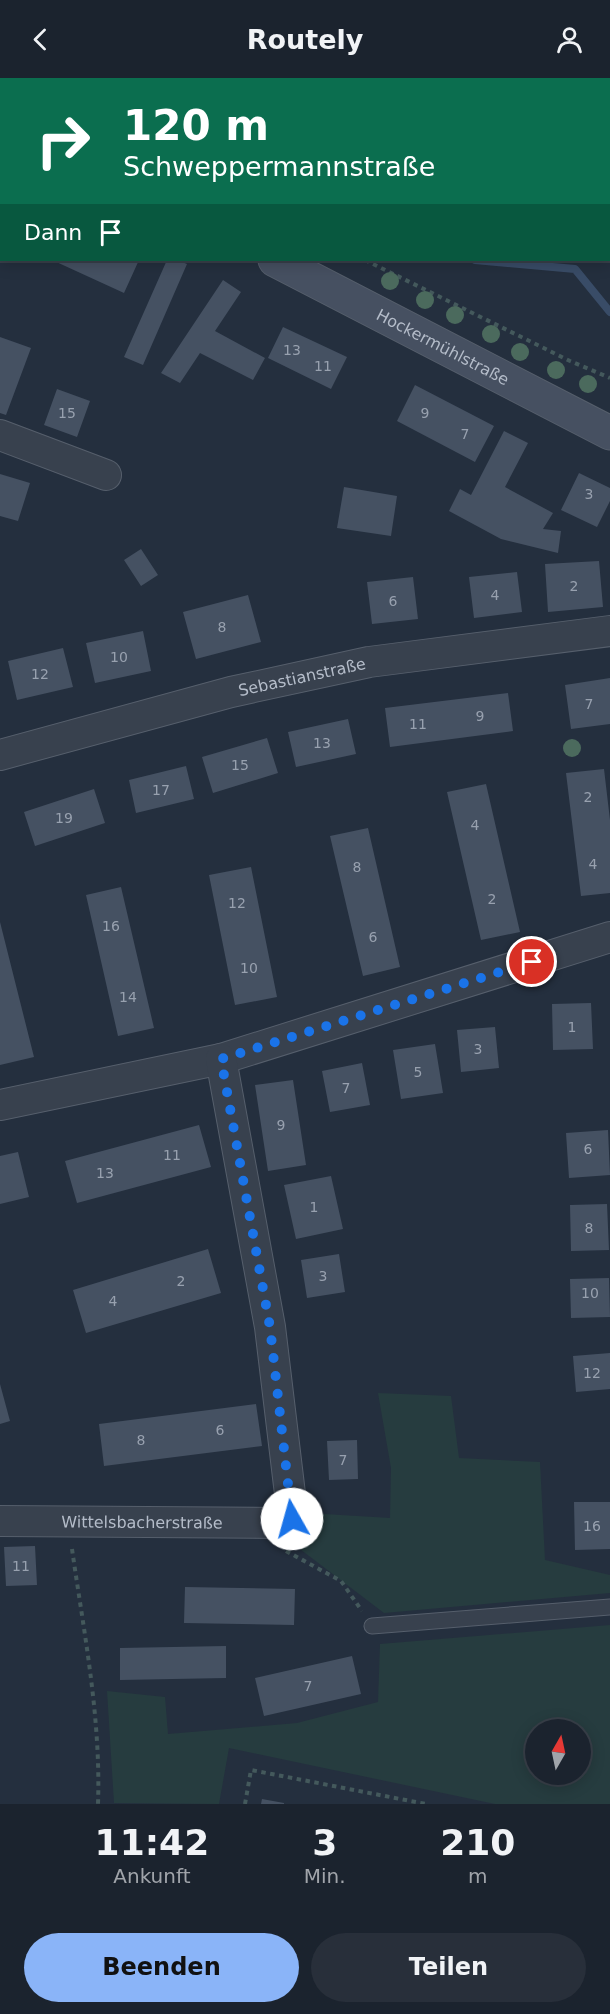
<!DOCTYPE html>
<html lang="de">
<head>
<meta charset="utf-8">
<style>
  :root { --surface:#1b232e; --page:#282f3a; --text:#f1f3f6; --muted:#a0a4aa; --line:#39404a; --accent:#8ab4f8 }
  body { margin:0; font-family:"DejaVu Sans",sans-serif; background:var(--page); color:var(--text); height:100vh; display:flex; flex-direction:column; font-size:22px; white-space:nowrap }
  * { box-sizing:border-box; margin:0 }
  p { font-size:20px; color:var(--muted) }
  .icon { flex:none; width:33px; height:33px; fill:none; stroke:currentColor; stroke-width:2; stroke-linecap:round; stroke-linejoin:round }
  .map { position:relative; height:1726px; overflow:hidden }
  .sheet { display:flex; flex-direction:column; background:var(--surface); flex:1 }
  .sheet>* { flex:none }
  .hud { position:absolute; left:0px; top:0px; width:610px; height:183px; box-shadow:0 3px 15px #0003,0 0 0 2px var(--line); background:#0b6e4f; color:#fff; overflow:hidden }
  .needle { width:39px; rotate:9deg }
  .buttons { position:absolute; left:525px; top:1641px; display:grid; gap:12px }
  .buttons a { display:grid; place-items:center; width:66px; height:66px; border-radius:50%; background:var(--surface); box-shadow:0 3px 15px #0003,0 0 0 2px var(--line); font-size:30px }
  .pin { position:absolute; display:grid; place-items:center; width:51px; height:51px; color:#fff; margin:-26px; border:3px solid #fff; border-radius:50%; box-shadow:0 2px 6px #0007 }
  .me { position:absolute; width:66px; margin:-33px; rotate:353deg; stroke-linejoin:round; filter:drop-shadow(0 0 4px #0008) }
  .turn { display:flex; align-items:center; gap:21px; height:126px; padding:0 24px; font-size:27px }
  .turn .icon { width:78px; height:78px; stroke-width:2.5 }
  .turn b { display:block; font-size:42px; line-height:51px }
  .then { display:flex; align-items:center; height:57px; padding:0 24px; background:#0003; gap:12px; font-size:22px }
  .eta { display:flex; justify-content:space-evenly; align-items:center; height:102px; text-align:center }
  .eta b { font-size:36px; font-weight:600; line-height:42px }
  .button { display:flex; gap:12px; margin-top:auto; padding:12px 24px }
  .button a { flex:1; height:69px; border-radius:36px; background:var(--accent); color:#111; font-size:24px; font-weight:600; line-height:69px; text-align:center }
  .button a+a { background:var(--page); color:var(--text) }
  header { display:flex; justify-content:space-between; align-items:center; height:78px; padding:0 24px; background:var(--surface); font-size:27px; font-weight:600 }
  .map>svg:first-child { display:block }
  .green { fill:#263c3f; fill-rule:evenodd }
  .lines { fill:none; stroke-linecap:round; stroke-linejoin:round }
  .stream { stroke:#394c67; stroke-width:8 }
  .building { fill:#455162 }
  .lane-casing { stroke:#565f6c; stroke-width:17 }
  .street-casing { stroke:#565f6c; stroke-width:32 }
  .secondary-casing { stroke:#565f6c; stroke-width:35 }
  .path { stroke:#44595c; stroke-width:4; stroke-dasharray:4.5 4.5; stroke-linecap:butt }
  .lane { stroke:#38414e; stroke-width:15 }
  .street { stroke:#38414e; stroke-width:30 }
  .secondary { stroke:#465061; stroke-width:33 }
  .tree { fill:#4b6a5d }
  .route { stroke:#1a73e8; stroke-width:10; stroke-dasharray:0 18 }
  .labels { text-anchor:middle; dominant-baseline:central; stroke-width:6; stroke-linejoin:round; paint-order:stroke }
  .number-label { font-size:14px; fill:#98a1af }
  .street-label { font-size:16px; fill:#b4bcc9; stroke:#1d2633 }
</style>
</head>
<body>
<header><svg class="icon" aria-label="back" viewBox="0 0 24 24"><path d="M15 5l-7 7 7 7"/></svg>Routely<svg class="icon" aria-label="person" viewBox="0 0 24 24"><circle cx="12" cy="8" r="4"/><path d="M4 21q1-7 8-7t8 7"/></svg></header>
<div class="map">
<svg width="610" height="1726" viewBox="0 0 610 1726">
  <rect width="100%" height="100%" fill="#242f3e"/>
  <path class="green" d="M378,1315l73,3 8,62 81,4 5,98 65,15v18l-226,20 -92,-70 16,-30 82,5 1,-50z
    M610,1547v179h-115l-266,-56 -10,56 -105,-1 -7,-112 58,6 3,37 129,-11 81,-21 2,-58zM536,1652h44v44h-44z"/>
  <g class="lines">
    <path class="stream" d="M25,0l3,2
      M475,182l100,9 35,43"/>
  </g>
  <path class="building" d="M52,182h87l-15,33z
    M167,182h10l10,4 -44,101 -19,-8z
    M223,202l18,12 -26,39 50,27 -12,22 -53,-27 -20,30 -19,-10z
    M283,249l64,30 -16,32 -63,-31z
    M0,259l31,11 -25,67 -6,-2z
    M415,307l79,41 -19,36 -78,-41z
    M57,311l33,12 -13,36 -33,-12z
    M504,353l24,12 -23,44 48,26 -10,16 18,2 -3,22 -57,-14 -52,-28 11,-22 11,6z
    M579,395l31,15v13l-13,26 -36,-17z
    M0,396l30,9 -12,38 -18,-5z
    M344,409l53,9 -6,40 -54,-8z
    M141,471l17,26 -17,11 -17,-26z
    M599,483l4,46 -55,5 -3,-48z
    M517,494l5,40 -48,6 -5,-41z
    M413,499l5,42 -46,5 -5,-42z
    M248,517l13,47 -65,17 -13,-47z
    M143,553l8,40 -56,12 -9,-40z
    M63,570l10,39 -56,13 -9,-39z
    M610,600v46l-39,5 -6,-44z
    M508,615l5,38 -123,16 -5,-39z
    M348,641l8,35 -60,13 -8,-35z
    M267,660l11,35 -65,20 -11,-36z
    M186,688l8,33 -58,14 -7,-33z
    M604,691l6,51v73l-29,3 -15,-123z
    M486,706l34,148 -39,8 -34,-148z
    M94,711l11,34 -70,23 -11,-34z
    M368,750l32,139 -37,9 -33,-140z
    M251,789l26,130 -42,8 -26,-130z
    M121,809l33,141 -36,8 -32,-141z
    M0,844l34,135 -34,8z
    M591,925l2,46 -40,1 -1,-46z
    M495,949l4,41 -38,4 -4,-42z
    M435,966l8,49 -42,6 -8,-49z
    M362,985l8,42 -40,7 -8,-41z
    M293,1002l13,85 -38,6 -13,-86z
    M199,1047l12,42 -134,36 -12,-42z
    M608,1052l2,45 -41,3 -3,-45z
    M18,1074l11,45 -29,7v-48z
    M331,1098l12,53 -47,10 -12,-54z
    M607,1126l2,46 -38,1 -1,-46z
    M208,1171l13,44 -135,40 -13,-43z
    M339,1176l6,38 -38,6 -6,-38z
    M609,1200l1,39 -39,1 -1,-39z
    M610,1275v36l-34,3 -3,-36z
    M0,1306l10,37 -10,3z
    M256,1326l6,42 -158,20 -5,-42z
    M357,1362l1,39 -29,1 -2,-39z
    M574,1424h36v47l-35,1z
    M35,1468l2,39 -31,1 -2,-39z
    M185,1509l110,2 -1,36 -110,-2z
    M226,1568v32l-106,2v-32z
    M352,1578l9,38 -97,22 -9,-38z
    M262,1721l22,4v1h-23z"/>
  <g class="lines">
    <g class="lane-casing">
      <path id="lane" d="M372,1548l238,-19"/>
    </g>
    <g class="street-casing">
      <g id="street">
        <path d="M0,357l106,40"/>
        <path id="s1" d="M0,677l231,-63 138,-30 241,-31"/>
        <path d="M0,1027l221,-46 389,-122"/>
        <path id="s2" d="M0,1443l285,2 8,-4 -23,-192 -49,-268"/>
      </g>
    </g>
    <g class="secondary-casing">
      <g id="secondary">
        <path d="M0,53l2,1"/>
        <path id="s3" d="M275,182l335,173"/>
      </g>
    </g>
    <path class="path" d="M75,0l3,2
      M163,2l1,-2
      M0,10l2,1
      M365,182l205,101 40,17
      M72,1471c12,84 29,169 26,255
      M286,1473l55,30 21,30
      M245,1726l6,-34 175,34"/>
    <use href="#lane" class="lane"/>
    <use href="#street" class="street"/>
    <use href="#secondary" class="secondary"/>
  </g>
  <g class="tree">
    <circle cx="390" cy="203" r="9"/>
    <circle cx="425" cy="222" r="9"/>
    <circle cx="455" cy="237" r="9"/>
    <circle cx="491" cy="256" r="9"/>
    <circle cx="520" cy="274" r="9"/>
    <circle cx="556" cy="292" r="9"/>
    <circle cx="588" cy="306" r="9"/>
    <circle cx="572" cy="670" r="9"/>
  </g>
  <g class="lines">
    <path class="route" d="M292,1441l-22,-192 -49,-268 311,-97"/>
  </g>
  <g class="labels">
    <g class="number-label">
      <text x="292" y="272">13</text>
      <text x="323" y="288">11</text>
      <text x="67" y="335">15</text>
      <text x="425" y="335">9</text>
      <text x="465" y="356">7</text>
      <text x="589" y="416">3</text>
      <text x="574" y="508">2</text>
      <text x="495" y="517">4</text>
      <text x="393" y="523">6</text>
      <text x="222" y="549">8</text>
      <text x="119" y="579">10</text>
      <text x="40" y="596">12</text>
      <text x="589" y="626">7</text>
      <text x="480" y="638">9</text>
      <text x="418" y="646">11</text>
      <text x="322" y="665">13</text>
      <text x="240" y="687">15</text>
      <text x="161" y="712">17</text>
      <text x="588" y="719">2</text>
      <text x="64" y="740">19</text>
      <text x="475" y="747">4</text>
      <text x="593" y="786">4</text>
      <text x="357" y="789">8</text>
      <text x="492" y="821">2</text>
      <text x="237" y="825">12</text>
      <text x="111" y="848">16</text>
      <text x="373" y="859">6</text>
      <text x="249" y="890">10</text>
      <text x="128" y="919">14</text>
      <text x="572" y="949">1</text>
      <text x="478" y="971">3</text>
      <text x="418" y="994">5</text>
      <text x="346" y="1010">7</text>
      <text x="281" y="1047">9</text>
      <text x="588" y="1071">6</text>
      <text x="172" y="1077">11</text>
      <text x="105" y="1095">13</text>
      <text x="314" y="1129">1</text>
      <text x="589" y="1150">8</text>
      <text x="323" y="1198">3</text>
      <text x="181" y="1203">2</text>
      <text x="590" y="1215">10</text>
      <text x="113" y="1223">4</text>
      <text x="592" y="1295">12</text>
      <text x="220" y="1352">6</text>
      <text x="141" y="1362">8</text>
      <text x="343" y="1382">7</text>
      <text x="592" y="1448">16</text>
      <text x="21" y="1488">11</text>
      <text x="308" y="1608">7</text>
    </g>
    <g class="street-label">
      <text stroke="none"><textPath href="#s3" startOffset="189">Hockermühlstraße</textPath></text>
      <text stroke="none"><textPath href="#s1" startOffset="312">Sebastianstraße</textPath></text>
      <text stroke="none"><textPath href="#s2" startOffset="142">Wittelsbacherstraße</textPath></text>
    </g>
  </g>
</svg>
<div class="buttons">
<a><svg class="needle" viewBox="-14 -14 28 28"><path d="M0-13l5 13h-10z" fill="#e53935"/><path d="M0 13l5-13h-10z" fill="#a0a4aa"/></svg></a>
</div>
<div class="pin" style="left:532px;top:884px;background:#d93025"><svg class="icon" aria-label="arrive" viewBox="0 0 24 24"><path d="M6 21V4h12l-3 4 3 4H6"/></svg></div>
<svg class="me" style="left:292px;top:1441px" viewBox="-20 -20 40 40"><circle r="19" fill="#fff"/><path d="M0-13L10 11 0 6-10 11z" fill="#1a73e8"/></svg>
<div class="hud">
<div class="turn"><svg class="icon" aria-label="right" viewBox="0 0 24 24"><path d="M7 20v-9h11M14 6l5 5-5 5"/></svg><div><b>120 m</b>Schweppermannstraße</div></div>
<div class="then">Dann<svg class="icon" aria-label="arrive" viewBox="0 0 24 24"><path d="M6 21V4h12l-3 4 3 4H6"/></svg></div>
</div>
</div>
<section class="sheet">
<div class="eta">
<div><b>11:42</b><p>Ankunft</p></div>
<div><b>3</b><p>Min.</p></div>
<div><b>210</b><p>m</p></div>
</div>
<div class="button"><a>Beenden</a><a>Teilen</a></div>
</section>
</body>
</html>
